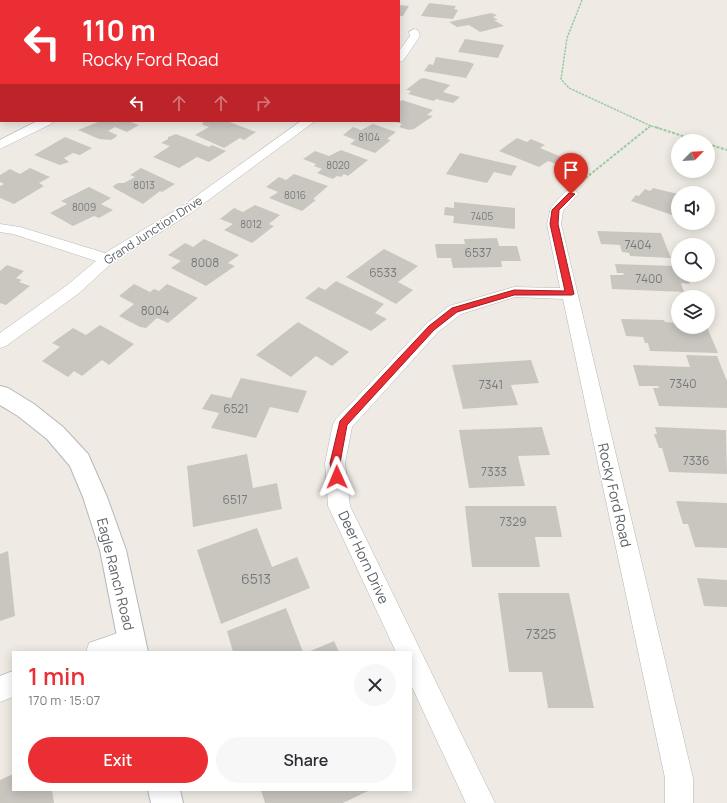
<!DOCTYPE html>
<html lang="en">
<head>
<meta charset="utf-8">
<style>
  :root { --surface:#fff; --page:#f7f7f7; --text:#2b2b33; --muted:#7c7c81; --accent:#eb2d34 }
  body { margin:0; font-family:Manrope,sans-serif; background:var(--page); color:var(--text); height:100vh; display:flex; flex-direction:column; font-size:15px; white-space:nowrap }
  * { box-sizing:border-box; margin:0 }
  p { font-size:13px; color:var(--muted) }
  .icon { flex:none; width:22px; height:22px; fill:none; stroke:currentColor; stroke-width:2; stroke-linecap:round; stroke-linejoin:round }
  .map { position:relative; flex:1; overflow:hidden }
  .side { position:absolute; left:12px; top:651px; width:400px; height:140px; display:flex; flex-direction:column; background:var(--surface); border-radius:0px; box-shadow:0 2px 10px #0003 }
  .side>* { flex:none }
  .top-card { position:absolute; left:0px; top:0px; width:400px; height:122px; box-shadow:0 2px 10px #0003; background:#eb2d34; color:#fff; overflow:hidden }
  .needle { width:26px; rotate:66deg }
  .buttons { position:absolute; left:671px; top:134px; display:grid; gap:8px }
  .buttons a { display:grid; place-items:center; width:44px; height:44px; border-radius:50%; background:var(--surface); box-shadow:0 2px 10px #0003; font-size:20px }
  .pin { position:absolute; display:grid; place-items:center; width:34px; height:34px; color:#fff; margin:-41px -17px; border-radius:50% 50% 50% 0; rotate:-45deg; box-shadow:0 0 4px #0007 }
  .pin .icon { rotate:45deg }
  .me { position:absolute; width:44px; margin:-22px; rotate:359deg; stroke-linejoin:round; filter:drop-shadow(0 0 3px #0008) }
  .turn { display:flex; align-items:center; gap:14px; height:84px; padding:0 16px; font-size:18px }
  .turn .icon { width:52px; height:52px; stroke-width:2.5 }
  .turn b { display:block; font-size:28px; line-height:34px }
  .lanes { display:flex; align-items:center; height:38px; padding:0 16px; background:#0003; justify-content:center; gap:20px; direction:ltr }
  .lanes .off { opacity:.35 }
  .round { display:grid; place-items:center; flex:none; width:42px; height:42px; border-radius:21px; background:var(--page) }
  .overview { display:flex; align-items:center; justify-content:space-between; height:68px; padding:0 16px }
  h1 { font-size:24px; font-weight:600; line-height:30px; color:var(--accent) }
  .cta { display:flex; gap:8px; margin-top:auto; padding:8px 16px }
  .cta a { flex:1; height:46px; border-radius:24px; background:var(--accent); color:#fff; font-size:16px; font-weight:600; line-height:46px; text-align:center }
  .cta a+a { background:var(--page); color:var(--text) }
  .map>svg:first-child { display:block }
  .building { fill:#c9c6c0 }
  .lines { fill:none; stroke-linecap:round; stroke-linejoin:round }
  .minor-casing { stroke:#b4b7bb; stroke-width:1 }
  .tertiary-casing { stroke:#b4b7bb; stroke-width:2 }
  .path-far1 { stroke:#9acba3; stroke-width:1.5; stroke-dasharray:2.5 1; stroke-linecap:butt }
  .path { stroke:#9acba3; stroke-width:2; stroke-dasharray:3 1.5; stroke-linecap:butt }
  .minor { fill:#fff; fill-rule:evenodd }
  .tertiary { fill:#fff; fill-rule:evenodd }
  .route { fill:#eb2d34; stroke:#991d22 }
  .labels { text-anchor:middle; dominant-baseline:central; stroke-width:3; stroke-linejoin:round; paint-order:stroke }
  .far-number-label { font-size:10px; fill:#777a7c }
  .far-street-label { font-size:12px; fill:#5c6165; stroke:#fff }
  .number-label { font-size:12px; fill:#777a7c }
  .street-label { font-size:14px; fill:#5c6165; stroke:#fff }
  .near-number-label { font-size:14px; fill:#777a7c }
</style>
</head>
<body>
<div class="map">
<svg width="727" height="803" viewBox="0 0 727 803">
  <rect width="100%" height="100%" fill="#efebe4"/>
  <path class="building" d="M429,3l27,3 -2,3 4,1 -5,9 -32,-3z
    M399,5l10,1 -6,10h-4z
    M491,13l6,2 -4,2 5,3h-4l10,6 -24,6 -11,-7 -12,2 -8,-5z
    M465,39l39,6 -6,13 -40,-6z
    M436,57l33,5 5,2 -8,14 -42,-7 5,-7 4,1z
    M424,78l26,7 -7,7 17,5 -7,6 -17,-4 -2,2 -26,-7 3,-3 -5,-1 14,-11z
    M402,100l31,10 -6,5 6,1 -19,13 -5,1 -10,-3 3,-3 -10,-3h7v-19z
    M95,121h33l11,4 -12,7 -12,-5 -7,4 9,4 -1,2 -5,3 -12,-1 -21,-9 20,-8z
    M206,121h21l29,11 -12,8 -4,-2 -16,10 -29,-13 14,-8 -6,-2 -1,-2z
    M373,124l23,8 -9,7 4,1 -16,13 -25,-9 5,-4 -12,-5 10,-8 8,3z
    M176,134l33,13 3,-2 14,6 -17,11 -12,-5 -18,11 -26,-11 17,-11 -9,-3 7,-4v-2z
    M65,137l27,11 -12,7 -7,-2 -9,5 5,4 -9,3 -26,-10z
    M517,138l10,4 4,-3 14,6 -5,3 24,10 -8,6 -8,-3 -9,6 -40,-16z
    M341,150l27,10 -20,16 -4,-2 -3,3 -4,-1 -4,3 -16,-6 5,-4 -8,-3 2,-2 -13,-5 12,-8 14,5z
    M460,153l57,13 -6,10 -17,-4 -7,11 -41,-9z
    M30,168l20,9 -11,6 5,3 -30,18 -14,-6v-12l4,-2 -4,-2v-7l10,-6 10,5z
    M141,168l34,16 -13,8 -2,-1 -17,13 -29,-16 -1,-2 5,-3h6l11,-6 -5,-2z
    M294,174l34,12 -15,13 3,1 -14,11 -33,-13 9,-6 -12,-5 13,-10 7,3z
    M89,187l22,11 -10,6 12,6 -14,8 -5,-2 -21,10 -23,-13 17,-9 -6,-3z
    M653,188l25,6v23l-47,-16 5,-6 3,1 6,-7 5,2z
    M454,202l61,6v21l-62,-6 1,-7 -10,-1 1,-8 9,1z
    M255,205l25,10 -11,9 5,2 -22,17 -28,-13 9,-6 -13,-5 14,-11 9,4z
    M597,231l64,2 10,25 -41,-2 -1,-3 -7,-1 -2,-7 -19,-1z
    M497,238l2,8h18l4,15h-20l1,6 -49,1 -2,-10h-14l-2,-14h30l-1,-5z
    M204,239l35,16 -11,8 7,3 -29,20 -35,-18 10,-7 -13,-6 17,-12 8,4z
    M384,249l34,17 -20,16 15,8 -17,14 -50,-27z
    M615,264l60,2 3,9h9l3,9 -9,-1 3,9 -72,-3 -2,-14h14l-1,-2h-6z
    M7,265l17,6 -8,7 6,2 -3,2 11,4 -24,19 -6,-2v-32z
    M336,281l48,23 -9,9 12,6 -16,12 -66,-33 14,-11 6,3z
    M134,284l16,8 4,-3 5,2 8,-7 31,14 -30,25 -11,-5 -11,10 -6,-1 -21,-11 15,-12 -15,-8z
    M621,319l43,1 1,2 13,1v4h29l11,26 -68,-2 -2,-8h-3l-2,-6 -17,-1z
    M298,322l51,30 -17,14 -16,-10 -25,21 -35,-22z
    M100,325l34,19 -25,21 -7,-5 -20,16 -8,-5 -6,6 -26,-16 18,-14 -8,-4 21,-15 13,7z
    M686,355l31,1 10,25v27l-68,-2 -6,-18h6l-1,-2h-19l-6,-21 57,2z
    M531,360l8,23 -28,2 7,20 -55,4 -11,-44z
    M241,378l66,13 -9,22 -28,-6 -14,31 -45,-10 8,-15 -17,-4 9,-15 20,4z
    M542,427l8,28 -32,1 7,30 -56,2 -10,-58z
    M655,427l71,3 1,44 -58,-2 -7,-24h-3l-5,-14h3z
    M247,454l6,34 24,-5 5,26 -89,18 -6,-61z
    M676,501l51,2v45l-32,-1 -7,-23h-5z
    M465,506h91l6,31h-27l5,30h-68z
    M257,528l15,39 25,-10 13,31 -89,36 -24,-74z
    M8,551l7,65 -15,5v-67z
    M697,578l30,2v27l-23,-1z
    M498,593h71l25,115h-46l-6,-36h-33z
    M286,608l17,44h-70l-6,-21z
    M334,641l5,11h-31z
    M13,774v16h39l2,13h-54v-23z
    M261,790h109l-27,13h-78z"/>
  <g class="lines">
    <g class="minor-casing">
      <path id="minor" d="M414,29l4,1 2,6 -17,25 -4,1v-11l11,-15 -1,-4z
        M37,121h16l-2,3 -51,25v-9z
        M301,121h14l-124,92 -78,49 -35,32 -72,52 -6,2v-15l66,-47 30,-25 -83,-27 -13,-2v-8l20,3 85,26 76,-46z
        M571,190l5,1 2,3 -15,17 -2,13 132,554v25h-28v-25l-102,-479 -48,-2 -54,17 -23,18 -86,95 -7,36 5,43 145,297h-29l-55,-118v-33h-15l-68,-146 -3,-43 8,-39 3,-5 90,-95 23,-18 65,-19 46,1 -13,-64 4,-17 15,-16z
        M132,628l9,4 3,8 -3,8 -9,4h-46l3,-9z
        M13,671v26l-13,5v-26z"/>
    </g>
    <g class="tertiary-casing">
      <path id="tertiary" d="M0,386l8,2 26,16 29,23 25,27 19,43 19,53 22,102h-28l-20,-102 -17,-53 -13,-31 -23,-27 -29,-23 -18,-11z
        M148,790h32l3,13h-32z"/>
    </g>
    <path class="path-far1" d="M582,0l-15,38 -6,41 8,9 82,38 -3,2
      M129,1l2,-1
      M651,126l8,2"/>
    <path class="path" d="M655,127l43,14
      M708,144l19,6
      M582,181l67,-54"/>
    <use href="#minor" class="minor"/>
    <use href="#tertiary" class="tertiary"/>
  </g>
  <path class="route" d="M569,193l6,1 -16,16 -1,14 16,70 -2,1h-58l-57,17 -23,18 -87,95 -7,38 2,14 -5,4 -4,-1 -3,-17 10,-42 89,-95 23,-18 62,-18 51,1 -15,-67 2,-14z"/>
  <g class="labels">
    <g class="far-number-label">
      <text x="369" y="137">8104</text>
      <text x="338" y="165">8020</text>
      <text x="144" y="185">8013</text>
      <text x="295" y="195">8016</text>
      <text x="84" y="207">8009</text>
      <text x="482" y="216">7405</text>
      <text x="251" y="224">8012</text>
    </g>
    <g class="far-street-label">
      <text transform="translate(153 230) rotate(-33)">Grand Junction Drive</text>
    </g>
    <g class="number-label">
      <text x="638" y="244">7404</text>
      <text x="478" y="252">6537</text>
      <text x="205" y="262">8008</text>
      <text x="383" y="272">6533</text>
      <text x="649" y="278">7400</text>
      <text x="155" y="310">8004</text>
      <text x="683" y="383">7340</text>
      <text x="491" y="384">7341</text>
      <text x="236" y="408">6521</text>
      <text x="696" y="460">7336</text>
      <text x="494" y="471">7333</text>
      <text x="235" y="499">6517</text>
      <text x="513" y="521">7329</text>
    </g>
    <g class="street-label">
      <text transform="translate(615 495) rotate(77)">Rocky Ford Road</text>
      <text transform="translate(364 557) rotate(65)">Deer Horn Drive</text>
      <text transform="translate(116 574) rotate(76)">Eagle Ranch Road</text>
    </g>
    <g class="near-number-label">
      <text x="256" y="578">6513</text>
      <text x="541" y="633">7325</text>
    </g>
  </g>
</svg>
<div class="buttons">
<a><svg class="needle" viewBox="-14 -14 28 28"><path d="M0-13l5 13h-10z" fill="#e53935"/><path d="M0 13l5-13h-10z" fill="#7c7c81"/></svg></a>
<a><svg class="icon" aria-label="sound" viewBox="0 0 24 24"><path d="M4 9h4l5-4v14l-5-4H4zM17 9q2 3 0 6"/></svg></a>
<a><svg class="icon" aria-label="search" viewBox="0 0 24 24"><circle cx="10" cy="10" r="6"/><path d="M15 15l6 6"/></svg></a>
<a><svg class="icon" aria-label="layers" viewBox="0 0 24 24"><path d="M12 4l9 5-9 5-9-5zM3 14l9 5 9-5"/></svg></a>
</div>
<div class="pin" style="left:571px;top:194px;background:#d93025"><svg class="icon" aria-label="arrive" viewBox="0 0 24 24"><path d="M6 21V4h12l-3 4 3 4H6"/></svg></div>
<svg class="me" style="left:337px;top:477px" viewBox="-20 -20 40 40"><path d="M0-17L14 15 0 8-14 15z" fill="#eb2d34" stroke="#fff" stroke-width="4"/></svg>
<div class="top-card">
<div class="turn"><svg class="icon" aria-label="left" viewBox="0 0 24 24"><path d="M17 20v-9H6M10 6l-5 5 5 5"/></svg><div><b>110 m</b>Rocky Ford Road</div></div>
<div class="lanes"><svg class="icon" aria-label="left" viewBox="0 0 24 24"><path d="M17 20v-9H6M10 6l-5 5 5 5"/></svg><svg class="icon off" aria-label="ahead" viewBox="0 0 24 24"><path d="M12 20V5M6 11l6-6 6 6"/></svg><svg class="icon off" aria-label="ahead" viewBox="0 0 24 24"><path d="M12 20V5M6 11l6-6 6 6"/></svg><svg class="icon off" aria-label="right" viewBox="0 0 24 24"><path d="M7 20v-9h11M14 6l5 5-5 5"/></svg></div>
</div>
<section class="side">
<div class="overview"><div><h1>1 min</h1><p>170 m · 15:07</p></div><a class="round"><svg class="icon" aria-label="close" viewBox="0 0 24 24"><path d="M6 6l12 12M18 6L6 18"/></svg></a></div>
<div class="cta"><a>Exit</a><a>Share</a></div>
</section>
</div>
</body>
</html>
